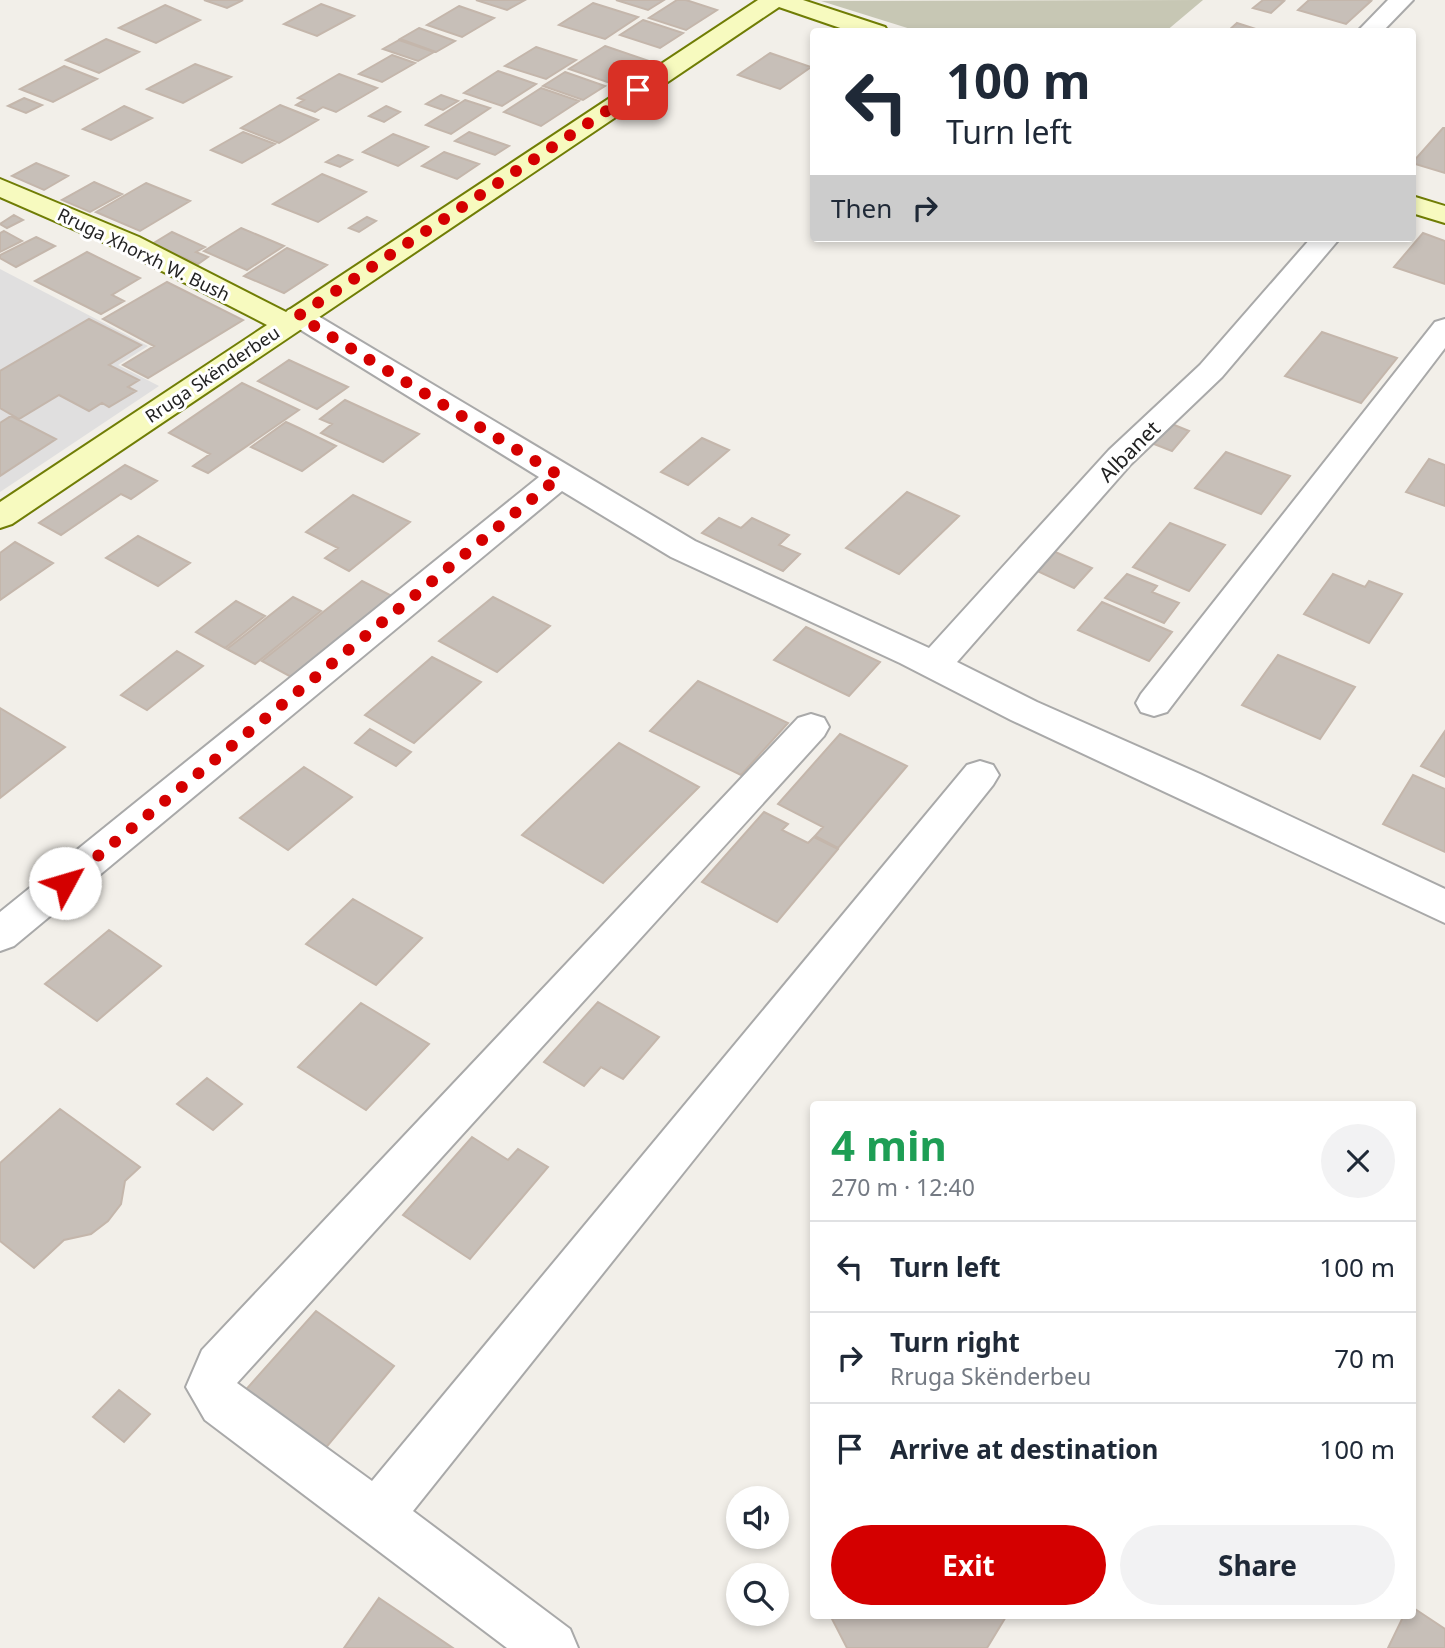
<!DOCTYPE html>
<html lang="en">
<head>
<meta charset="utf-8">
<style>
  :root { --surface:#fff; --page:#f2f2f3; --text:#1f2937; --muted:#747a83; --line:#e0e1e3; --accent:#d40000 }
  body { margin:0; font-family:"Noto Sans",sans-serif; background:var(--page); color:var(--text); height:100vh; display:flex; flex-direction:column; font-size:26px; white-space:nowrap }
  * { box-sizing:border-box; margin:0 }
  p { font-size:23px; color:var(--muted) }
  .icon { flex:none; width:38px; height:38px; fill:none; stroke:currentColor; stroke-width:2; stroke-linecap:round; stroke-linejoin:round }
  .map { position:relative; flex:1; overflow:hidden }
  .details { position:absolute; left:810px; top:1101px; width:606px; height:518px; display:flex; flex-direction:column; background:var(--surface); border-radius:7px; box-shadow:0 4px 10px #0003 }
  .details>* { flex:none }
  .guide { position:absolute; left:810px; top:28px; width:606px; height:214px; border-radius:7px; box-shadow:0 4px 10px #0003; background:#fff; color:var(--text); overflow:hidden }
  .tools { position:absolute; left:726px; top:1486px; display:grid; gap:14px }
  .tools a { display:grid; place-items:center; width:63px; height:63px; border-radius:50%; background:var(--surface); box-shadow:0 4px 10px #0003; font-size:35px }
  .pin { position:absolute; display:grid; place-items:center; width:60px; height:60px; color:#fff; margin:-30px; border-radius:14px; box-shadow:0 4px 10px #0006 }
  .me { position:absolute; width:77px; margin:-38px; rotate:51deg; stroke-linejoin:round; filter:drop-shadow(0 0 5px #0008) }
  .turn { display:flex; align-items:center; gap:24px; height:147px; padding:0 21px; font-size:32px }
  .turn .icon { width:91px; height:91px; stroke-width:2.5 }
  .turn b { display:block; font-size:49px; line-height:60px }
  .then { display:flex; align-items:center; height:66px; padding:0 21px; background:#0003; gap:14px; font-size:26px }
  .round { display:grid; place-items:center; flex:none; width:74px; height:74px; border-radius:37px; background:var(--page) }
  .headline { display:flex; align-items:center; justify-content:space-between; height:119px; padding:0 21px }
  h1 { font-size:42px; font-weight:700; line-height:52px; color:#1e9e55 }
  .button { display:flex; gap:14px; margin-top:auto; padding:14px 21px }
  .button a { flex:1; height:80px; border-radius:42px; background:var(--accent); color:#fff; font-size:28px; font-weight:700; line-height:80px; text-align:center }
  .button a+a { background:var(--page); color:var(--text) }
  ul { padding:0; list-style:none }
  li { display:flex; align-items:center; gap:21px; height:91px; padding:0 21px; border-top:2px solid var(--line) }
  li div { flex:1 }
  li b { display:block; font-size:26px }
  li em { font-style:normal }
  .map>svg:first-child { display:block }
  .residential { fill:#e0dfdf }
  .construction { fill:#c7c7b4 }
  .building { fill:#c7bfb8; stroke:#c4b6ab; stroke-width:2 }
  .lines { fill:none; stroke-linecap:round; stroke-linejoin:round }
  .street-casing { stroke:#a9a9a9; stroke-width:4 }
  .secondary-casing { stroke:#707d05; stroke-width:4 }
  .street { fill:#fff; fill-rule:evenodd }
  .secondary { fill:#f7fabf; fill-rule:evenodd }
  .route { stroke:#d40000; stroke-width:12; stroke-dasharray:0 21.6 }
  .labels { text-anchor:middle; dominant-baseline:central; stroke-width:6; stroke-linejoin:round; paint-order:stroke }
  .far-street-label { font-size:18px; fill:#222; stroke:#fff }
  .street-label { font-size:21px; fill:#222; stroke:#fff }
</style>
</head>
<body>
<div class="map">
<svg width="1445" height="1648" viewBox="0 0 1445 1648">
  <rect width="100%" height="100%" fill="#f2efe9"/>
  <path class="residential" d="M0,269l148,77 -30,19 41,21 -159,106z"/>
  <path class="construction" d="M1203,0l-38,32 -248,-1 -96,-30z"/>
  <path class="building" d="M204,0h39l-16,8z
    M476,0h49l-18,10z
    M616,0h48l-16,10z
    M677,0h9l31,10 -31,20 -37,-12z
    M1263,0h16l5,1 -13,12 -18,-5z
    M1309,0h57l5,1 -25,23 -48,-14z
    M593,3l45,14 -33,22 -46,-14z
    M321,4l33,12 -37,20 -33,-12z
    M165,5l35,15 -44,23 -37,-15z
    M459,6l35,12 -32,19 -35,-12z
    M643,20l40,13 -23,15 -40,-13z
    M1237,23l28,9 -37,-1z
    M419,28l36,13 -19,11 -36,-13z
    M106,39l33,13 -40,21 -33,-13z
    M399,40l35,12 -16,9 -35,-12z
    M605,46l44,15 -36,23 -44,-15z
    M536,47l40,13 -30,19 -41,-13z
    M770,53l41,14 -31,22 -42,-14z
    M392,55l23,8 -33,19 -23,-8z
    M195,64l36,13 -48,26 -36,-14z
    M64,66l33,13 -44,23 -33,-13z
    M498,71l38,13 -34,22 -38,-13z
    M565,72l40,14 -22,14 -40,-14z
    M339,74l38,14 -41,24 -13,-5 -8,5 -19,-7 8,-5 -6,-2z
    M541,88l38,13 -38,25 -37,-14z
    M441,95l17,6 -15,9 -17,-6z
    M24,98l18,7 -16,8 -18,-7z
    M465,100l25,8 -39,26 -25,-9z
    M280,105l38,15 -39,23 -38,-15z
    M124,106l28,12 -41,22 -28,-11z
    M386,106l14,6 -16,10 -15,-6z
    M1443,128h2v45l-33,-10z
    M243,132l32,12 -33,19 -31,-13z
    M469,132l40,14 -14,9 -40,-14z
    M393,134l35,13 -30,19 -35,-14z
    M444,152l35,12 -22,15 -35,-13z
    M338,155l14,5 -12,7 -14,-5z
    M36,163l32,13 -24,14 -32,-14z
    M322,174l44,18 -48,30 -45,-18z
    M94,182l28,12 -32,18 -28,-12z
    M146,183l44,18 -50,30 -44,-19z
    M14,215l9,5 -16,8 -7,-4z
    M367,217l9,4 -17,11 -10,-4z
    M241,228l43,18 -37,24 -43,-19z
    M4,231l18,10 -22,11v-19z
    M172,232l33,15 -9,5 12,5 -10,7 -46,-20z
    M1423,233l22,8v43l-51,-17z
    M36,237l19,9 -39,21 -16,-9v-3z
    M287,248l40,17 -43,28 -40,-17z
    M87,252l53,26 -28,17 12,6 -23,13 -66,-33z
    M167,282l76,38 -95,58 -25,-13 31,-19 -51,-27z
    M89,319l52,26 -32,20 30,15 -11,7 8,4 -27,16 -7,-4 -13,8 -30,-16 -40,24 -19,-11v-37z
    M1322,332l75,26 -36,45 -76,-27z
    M289,360l59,27 -31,22 -59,-28z
    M242,383l57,27 -91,63 -15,-7 17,-12 -41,-21z
    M345,400l74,34 -36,28 -62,-29 11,-9 -12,-5z
    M11,416l45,23 -56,37v-53z
    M286,422l13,6 37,18 -34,25 -51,-24z
    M1167,422l22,9 -17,20 -23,-9z
    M702,438l27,12 -41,35 -27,-13z
    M1226,452l64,24 -29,38 -66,-26z
    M1429,459l16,6v41l-39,-14z
    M125,465l32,16 -26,18 -10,-5 -60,41 -22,-12z
    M907,492l52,24 -60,58 -53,-26z
    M353,495l57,27 -61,49 -24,-13 13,-10 -32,-16z
    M719,518l22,10 11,-10 37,17 -10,10 21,9 -17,17 -81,-38z
    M1170,523l55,22 -36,46 -56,-24z
    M138,536l52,27 -32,23 -52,-28z
    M15,542l38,21 -53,37v-47z
    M1053,551l39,17 -18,20 -39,-18z
    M1127,574l30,12 -5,6 27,11 -15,20 -59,-25z
    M1333,574l32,13 4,-6 33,13 -33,49 -65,-29z
    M362,581l32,16 -99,82 -33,-18z
    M293,597l28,14 -66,53 -28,-15z
    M493,597l57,29 -53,46 -58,-31z
    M236,601l29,15 -40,32 -29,-16z
    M1102,602l70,30 -23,29 -71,-31z
    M806,627l74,35 -31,34 -75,-36z
    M177,651l26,15 -56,44 -26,-15z
    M1278,655l77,32 -35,52 -78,-34z
    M432,657l49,25 -67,61 -49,-28z
    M698,681l90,42 -47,52 -91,-44z
    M0,708l65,39 -65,51z
    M370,729l41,23 -15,14 -41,-23z
    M1445,731v46l-24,-11z
    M840,734l67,32 -69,82 -23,-12 8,-9 -45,-23z
    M619,743l80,44 -96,96 -81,-48z
    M304,767l48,30 -64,53 -48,-32z
    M1413,775l32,14v63l-62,-28z
    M764,812l24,12 -6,6 26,13 6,-6 24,12 -61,73 -75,-40z
    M353,899l69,39 -46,47 -70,-41z
    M109,930l52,36 -64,55 -52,-37z
    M598,1002l61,35 -36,42 -22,-12 -17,19 -40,-24z
    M361,1003l68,41 -63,66 -68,-43z
    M207,1078l35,26 -29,26 -36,-26z
    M60,1109l80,58 -15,14 -4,23 -13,17 -17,13 -27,6 -30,28 -34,-27v-78z
    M472,1137l36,23 10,-11 30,18 -78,92 -67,-44z
    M316,1311l78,55 -80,96 -80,-59z
    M119,1390l31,24 -26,28 -31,-25z
    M379,1598l74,50h-109z
    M1412,1607l33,22v19h-57l16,-33h8z
    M830,1615h177l-20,33h-140z"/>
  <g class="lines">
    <g class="street-casing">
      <path id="street" d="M1388,0h25l-31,32h-25z
        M1311,238h29l-118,139 -91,87 -174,198 80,40 163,72 245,115v34l-434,-203 -111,-57 -229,-106 -109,-66 -548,455 -14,5v-39l539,-435 -251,-155 -4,-6 4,-6 10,-3 10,3 387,231 234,107 180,-198 91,-85z
        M1445,319v29l-278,364 -13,4 -13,-4 -5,-9 5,-9 294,-372z
        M811,714l13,4 5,9 -5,9 -587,647 135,98 595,-716 13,-4 13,4 6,10 -6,10 -580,726 157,118 8,19h-71l-302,-228 -19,-33 16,-37 596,-632z"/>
    </g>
    <g class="secondary-casing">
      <path id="secondary" d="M758,0h45l82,27 3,5h-36l-73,-25 -767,517 -12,4v-26l267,-177 -148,-76 -119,-52v-18l139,58 147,75z
        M1412,196l33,10v17l-33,-10z"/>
    </g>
    <use href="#street" class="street"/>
    <use href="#secondary" class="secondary"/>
  </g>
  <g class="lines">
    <path class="route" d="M65,883l495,-407 -262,-160 340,-226"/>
  </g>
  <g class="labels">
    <g class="far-street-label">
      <text transform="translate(144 254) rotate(26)">Rruga Xhorxh W. Bush</text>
      <text transform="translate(212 374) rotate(-34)">Rruga Skënderbeu</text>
    </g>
    <g class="street-label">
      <text transform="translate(1129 451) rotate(-45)">Albanet</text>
    </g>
  </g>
</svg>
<div class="tools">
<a><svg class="icon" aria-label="sound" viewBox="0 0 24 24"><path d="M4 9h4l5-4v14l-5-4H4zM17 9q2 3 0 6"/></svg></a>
<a><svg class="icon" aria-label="search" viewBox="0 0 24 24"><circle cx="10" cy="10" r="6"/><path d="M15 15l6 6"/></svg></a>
</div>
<div class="pin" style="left:638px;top:90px;background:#d93025"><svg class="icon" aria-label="arrive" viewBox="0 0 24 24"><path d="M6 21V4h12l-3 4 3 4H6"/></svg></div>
<svg class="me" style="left:65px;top:883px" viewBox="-20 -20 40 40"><circle r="19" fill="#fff"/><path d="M0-13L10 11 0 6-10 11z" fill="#d40000"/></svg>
<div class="guide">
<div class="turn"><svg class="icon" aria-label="left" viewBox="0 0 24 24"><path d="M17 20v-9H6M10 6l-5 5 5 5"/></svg><div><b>100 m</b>Turn left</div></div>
<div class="then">Then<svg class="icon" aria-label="right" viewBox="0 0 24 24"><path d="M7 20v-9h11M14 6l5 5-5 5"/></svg></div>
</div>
<section class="details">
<div class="headline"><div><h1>4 min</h1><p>270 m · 12:40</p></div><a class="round"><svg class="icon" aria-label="close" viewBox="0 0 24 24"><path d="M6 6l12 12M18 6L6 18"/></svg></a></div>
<ul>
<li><svg class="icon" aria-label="left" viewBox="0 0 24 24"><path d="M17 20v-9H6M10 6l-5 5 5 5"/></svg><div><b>Turn left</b></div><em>100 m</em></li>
<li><svg class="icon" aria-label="right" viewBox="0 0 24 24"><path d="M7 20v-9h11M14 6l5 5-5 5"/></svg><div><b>Turn right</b><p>Rruga Skënderbeu</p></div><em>70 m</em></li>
<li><svg class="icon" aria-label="arrive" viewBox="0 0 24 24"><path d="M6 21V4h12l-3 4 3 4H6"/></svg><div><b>Arrive at destination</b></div><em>100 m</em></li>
</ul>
<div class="button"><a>Exit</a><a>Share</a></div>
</section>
</div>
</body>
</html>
